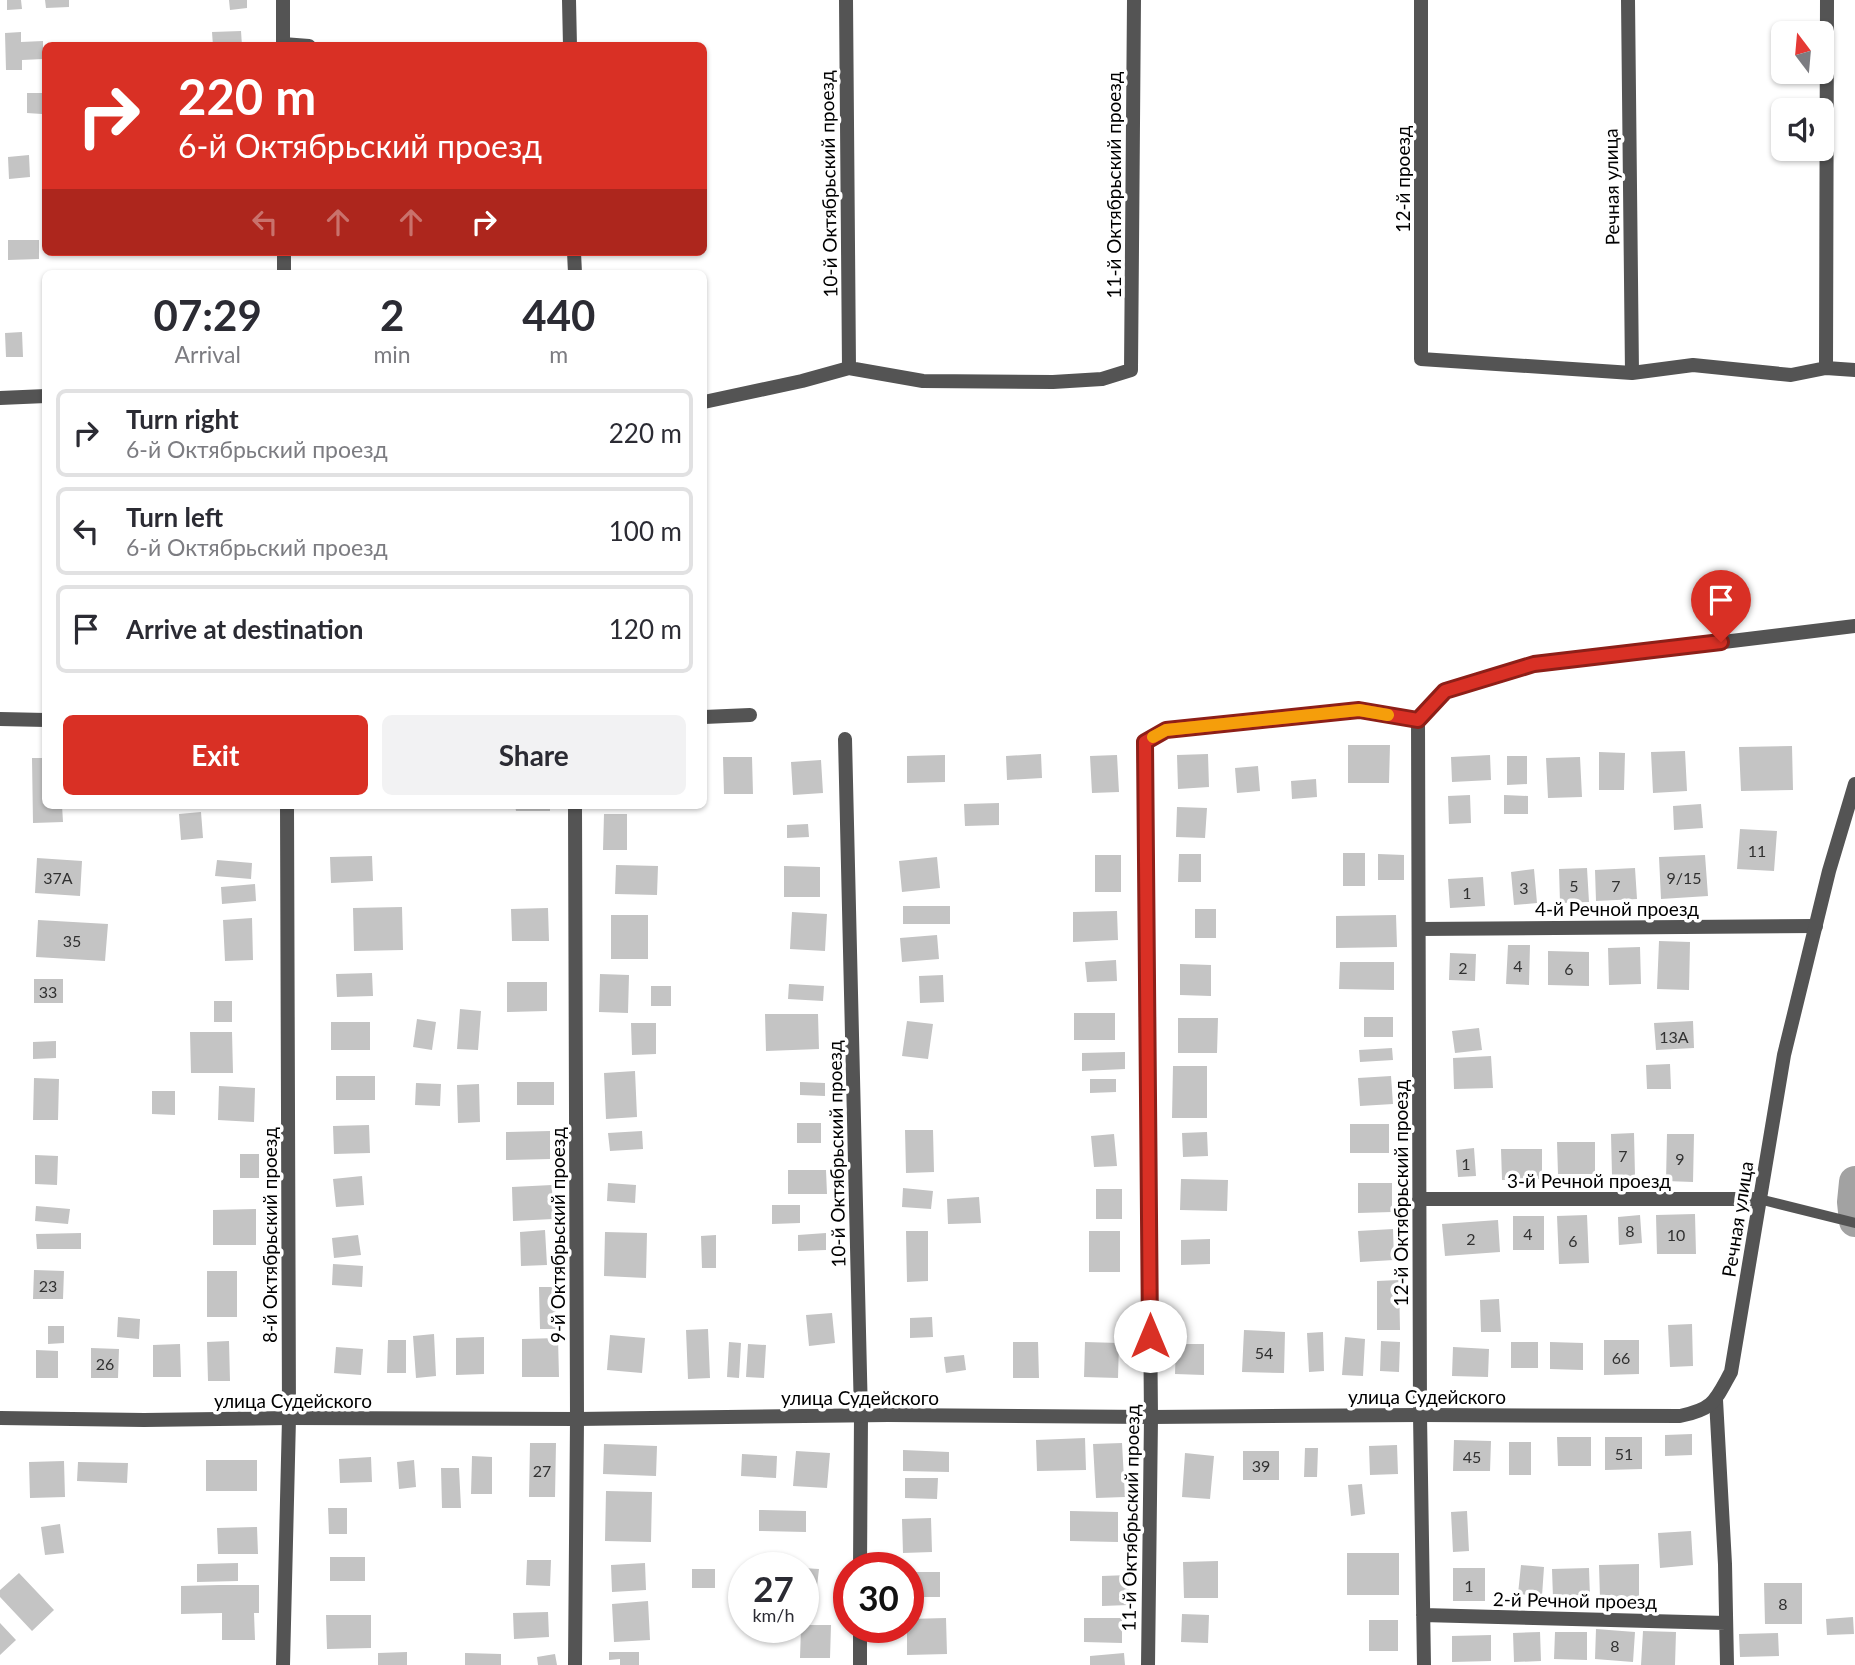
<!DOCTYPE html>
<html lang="en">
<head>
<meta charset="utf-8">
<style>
  :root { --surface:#fff; --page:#f2f2f3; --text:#2b2b33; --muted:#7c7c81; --line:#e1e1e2; --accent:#d93025 }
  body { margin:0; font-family:Lato,sans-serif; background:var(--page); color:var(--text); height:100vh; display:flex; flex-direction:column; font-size:26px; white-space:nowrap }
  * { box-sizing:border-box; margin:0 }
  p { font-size:23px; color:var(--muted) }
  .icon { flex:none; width:38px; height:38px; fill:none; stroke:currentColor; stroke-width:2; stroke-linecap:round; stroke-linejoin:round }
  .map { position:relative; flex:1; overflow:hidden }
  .details { position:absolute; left:42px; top:270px; width:665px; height:539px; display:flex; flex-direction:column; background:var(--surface); border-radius:10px; box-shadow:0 2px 5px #0004 }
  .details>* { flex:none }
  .hud { position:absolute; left:42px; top:42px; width:665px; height:214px; border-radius:10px; box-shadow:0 2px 5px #0004; background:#d93025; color:#fff; overflow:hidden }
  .needle { width:46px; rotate:344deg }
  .tools { position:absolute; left:1771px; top:21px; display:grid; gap:14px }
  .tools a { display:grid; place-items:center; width:63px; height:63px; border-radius:10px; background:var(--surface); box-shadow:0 2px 5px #0004; font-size:35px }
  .speed { position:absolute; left:728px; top:1552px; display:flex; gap:14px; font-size:35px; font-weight:700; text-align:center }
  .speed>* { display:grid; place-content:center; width:91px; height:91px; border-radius:50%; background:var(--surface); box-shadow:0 2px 5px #0004; line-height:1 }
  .speed small { font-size:18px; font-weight:400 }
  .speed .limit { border:10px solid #d22; background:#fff; color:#111 }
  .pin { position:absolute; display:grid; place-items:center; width:60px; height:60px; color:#fff; margin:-72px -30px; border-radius:50% 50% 50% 0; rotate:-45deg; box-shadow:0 0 7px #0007 }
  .pin .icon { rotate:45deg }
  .me { position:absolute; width:77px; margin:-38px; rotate:0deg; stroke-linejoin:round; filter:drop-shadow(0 0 5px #0008) }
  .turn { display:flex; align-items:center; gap:24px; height:147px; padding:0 21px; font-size:32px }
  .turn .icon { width:91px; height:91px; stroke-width:2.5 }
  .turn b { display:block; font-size:49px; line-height:60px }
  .lanes { display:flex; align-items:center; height:66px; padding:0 21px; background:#0003; justify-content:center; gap:35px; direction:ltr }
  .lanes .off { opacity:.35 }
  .eta { display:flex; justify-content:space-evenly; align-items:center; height:119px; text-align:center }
  .eta b { font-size:42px; font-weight:700; line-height:49px }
  .primary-button { display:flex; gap:14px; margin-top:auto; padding:14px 21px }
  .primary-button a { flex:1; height:80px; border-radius:10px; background:var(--accent); color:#fff; font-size:28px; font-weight:700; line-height:80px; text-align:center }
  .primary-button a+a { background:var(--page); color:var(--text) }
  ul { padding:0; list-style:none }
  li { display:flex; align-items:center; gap:21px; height:88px; margin:0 14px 10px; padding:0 7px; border:4px solid var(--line); border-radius:10px }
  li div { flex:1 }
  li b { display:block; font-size:26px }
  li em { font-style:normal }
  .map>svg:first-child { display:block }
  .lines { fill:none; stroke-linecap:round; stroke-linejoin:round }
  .river { stroke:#a2a2a2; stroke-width:32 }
  .building { fill:#c4c4c4 }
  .service { stroke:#545454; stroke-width:10 }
  .minor { stroke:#545454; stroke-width:14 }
  .tertiary { stroke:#545454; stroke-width:14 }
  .route-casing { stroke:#8d1f18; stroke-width:18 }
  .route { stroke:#d93025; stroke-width:12 }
  .slow { stroke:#f59e0b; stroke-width:12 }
  .labels { text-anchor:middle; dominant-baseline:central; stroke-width:7; stroke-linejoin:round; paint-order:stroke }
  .number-label { font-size:16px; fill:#313131 }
  .street-label { font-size:19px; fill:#000; stroke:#fff }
</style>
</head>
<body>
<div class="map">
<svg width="1855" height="1665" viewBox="0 0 1855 1665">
  <rect width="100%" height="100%" fill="#fff"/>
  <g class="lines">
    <path class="river" d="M1855,1182l-2,20 2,19"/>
  </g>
  <path class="building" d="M7,0h14l1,9 -15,1z
    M45,0h24v7l-23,1z
    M229,0h18v8l-17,2z
    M241,31l1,15h-29l-1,-14z
    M21,32v10l22,-1v18l-21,1v10h-16l-1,-37z
    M27,93h16l-1,21 -15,-1z
    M29,155l1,22 -21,2 -1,-22z
    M8,240h31v19l-31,1z
    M22,332l1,25h-17l-1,-24z
    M1348,745h42l-1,38h-41z
    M1792,746l1,44 -52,1 -2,-44z
    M1685,751l2,40 -34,2 -2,-41z
    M1599,752l26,1 -1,37h-25z
    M1041,754l1,24 -35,2 -1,-24z
    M1208,754l1,33 -31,2 -1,-34z
    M945,755v27l-38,1v-27z
    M1117,755l2,37 -27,1 -2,-37z
    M1490,755l1,25 -39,2 -1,-25z
    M1507,756h20v28l-20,1z
    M723,757h29l1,37h-29z
    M1580,757l2,40 -34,1 -2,-40z
    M32,758h14v47h16l1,17 -30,1z
    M821,760l2,33 -30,2 -2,-33z
    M1258,766l2,25 -23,2 -2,-25z
    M1316,779l1,18 -25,2 -1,-18z
    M1470,795l1,28 -22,1 -1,-28z
    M1504,795l24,1v18h-24z
    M999,803v22l-34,1 -1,-22z
    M1701,804l2,24 -29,2 -1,-24z
    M515,805h35v6h-34z
    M1177,807l30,1 -2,30 -29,-1z
    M201,812l2,26 -22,2 -2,-26z
    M604,814h23v36h-24z
    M808,824l1,13 -22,1v-13z
    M1740,829l37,2 -3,40 -37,-2z
    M1343,853h22v33h-22z
    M1179,854h22v28h-23z
    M1378,854l26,1v25h-26z
    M1095,855h26v37h-26z
    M1705,855l3,41 -47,3 -2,-42z
    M372,856l1,25 -42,2 -1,-26z
    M937,857l3,31 -38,4 -3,-31z
    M37,858l45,3 -2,35 -45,-3z
    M217,860l35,3 -1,16 -36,-3z
    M616,865l42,1 -1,29 -42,-1z
    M784,866l36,1v30h-36z
    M1587,868l2,34 -29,1 -1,-34z
    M1635,868l2,31 -41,2 -1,-31z
    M1534,869l3,34 -23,2 -3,-33z
    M1483,877l2,29 -35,2 -2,-29z
    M255,884l1,17 -34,3 -1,-17z
    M903,906h47v18h-47z
    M402,907l1,43 -49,1 -1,-43z
    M548,908l1,33h-37l-1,-32z
    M1195,909h21v29h-21z
    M1117,911l1,29 -45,2v-30z
    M792,912l35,2 -2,37 -35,-2z
    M611,915h37v44h-37z
    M1396,915l1,32 -61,1v-32z
    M252,918l1,42 -28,1 -2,-41z
    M38,920l70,4 -3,37 -69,-4z
    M937,935l2,24 -37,3 -2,-24z
    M1659,941l31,1 -1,48 -32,-1z
    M1508,945h22l-1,40 -23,-1z
    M1640,947l1,37 -32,1 -1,-37z
    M1548,951l41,1v34l-41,-1z
    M1450,953l26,1 -1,27 -26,-1z
    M1116,960l1,21 -30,1 -2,-20z
    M1340,962h54v28l-55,-1z
    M1180,964l31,1v31l-31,-1z
    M372,973l1,23 -36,1 -1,-23z
    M600,974l29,1 -1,38 -29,-1z
    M943,975l1,27 -24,1 -1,-27z
    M34,979h29v24h-29z
    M507,982h40v29l-40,1z
    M789,984l35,2 -1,15 -35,-2z
    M651,986h20v20h-20z
    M214,1001h18v21h-18z
    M460,1009l21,2 -3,39 -21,-1z
    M1074,1013h41v27h-41z
    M765,1014h53l1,35 -53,2z
    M1364,1017h29v20h-29z
    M1178,1018h40l-1,35h-39z
    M417,1019l19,3 -4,28 -19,-3z
    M907,1021l26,3 -5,35 -26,-3z
    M1693,1021l1,27 -38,2 -2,-27z
    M331,1022h39v28h-39z
    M631,1023h25v31l-24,1z
    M1479,1028l3,22 -27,3 -3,-22z
    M190,1032h42l1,41h-42z
    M56,1041v17l-23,1v-17z
    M1392,1048l1,12 -33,2 -1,-12z
    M1125,1052v17l-43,2v-18z
    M1491,1056l2,32 -39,1 -1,-31z
    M1670,1064l1,25h-24l-1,-24z
    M1173,1066h34v52h-35z
    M635,1071l2,46 -31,2 -2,-46z
    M336,1076h39v24h-39z
    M1391,1076l2,28 -33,2 -2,-28z
    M34,1078l25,1 -1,41h-25z
    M1090,1079h26v13l-26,1z
    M517,1082h37v23h-37z
    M800,1082l25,1v13l-25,-1z
    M416,1083l25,1 -1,22 -25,-1z
    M479,1084l1,38 -22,1 -1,-38z
    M219,1086l36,2 -1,34 -36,-2z
    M152,1091h23v24l-23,-1z
    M797,1123h24v20h-24z
    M1350,1124h39v29h-39z
    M369,1125l1,28 -36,1 -1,-28z
    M905,1130h28l1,42 -28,1z
    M550,1131v28l-44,1v-28z
    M642,1131l1,18 -33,2 -2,-18z
    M1207,1132l1,24 -25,1 -1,-24z
    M1634,1133l1,43h-23l-1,-42z
    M1114,1134l3,32 -23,1 -3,-31z
    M1667,1134h27l-1,48 -27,-1z
    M1557,1142h38v32h-37z
    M1474,1148l2,28 -18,1 -2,-27z
    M1501,1149h41v30l-40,1z
    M240,1154h19v24h-19z
    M35,1155l23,1 -1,29 -22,-1z
    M788,1170h38l1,24h-39z
    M362,1176l2,29 -28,2 -3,-28z
    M1181,1179l47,1 -1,31 -47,-1z
    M608,1183l28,2 -1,18 -28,-2z
    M1358,1183h34v29l-34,1z
    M552,1185l1,34 -40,2 -1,-34z
    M903,1188l30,3 -2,18 -29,-2z
    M1096,1189h26v30h-26z
    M979,1197l2,26 -33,1 -1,-25z
    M772,1205h28v18l-28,1z
    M36,1206l34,3 -2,15 -33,-3z
    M256,1209v36h-43v-35z
    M1695,1214l1,40h-39l-1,-39z
    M1587,1215l2,48 -30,1 -2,-48z
    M1640,1215l2,28 -23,2 -1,-28z
    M1513,1216h31v34h-31z
    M1498,1220l2,32 -55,4 -3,-32z
    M1393,1229l1,31 -34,2 -2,-31z
    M545,1230l2,35 -26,1 -1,-34z
    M906,1231h22v50l-21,1z
    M1089,1231h31v41h-31z
    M605,1232l42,1 -1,45 -42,-2z
    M81,1233v16h-44l-1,-15z
    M826,1233v17l-28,1v-16z
    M358,1235l3,20 -27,3 -2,-20z
    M716,1235v33h-14l-1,-32z
    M1210,1239v25l-29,1v-25z
    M333,1264l30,2 -1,21 -30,-2z
    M34,1270l30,1 -1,28h-30z
    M207,1271h30v46h-30z
    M1399,1280l1,50h-23v-49z
    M539,1287h16l1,42h-16z
    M1499,1299l2,33h-20l-1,-32z
    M832,1313l3,30 -26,3 -3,-31z
    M118,1317l22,2 -1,20 -22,-2z
    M932,1317l1,20 -23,1v-20z
    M1692,1324l1,42 -23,1 -2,-42z
    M48,1326h16v17l-16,1z
    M708,1329l2,49 -22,1 -2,-49z
    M1244,1330l41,2 -1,41 -42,-1z
    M1323,1332l1,39 -15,1 -2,-39z
    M434,1334l2,42 -20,2 -3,-42z
    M610,1335l35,3 -3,35 -35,-3z
    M484,1337v37l-28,1v-37z
    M1345,1337l20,2 -2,37 -21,-1z
    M558,1338l1,39h-37v-38z
    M388,1340h18v33h-19z
    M1604,1340h35v34l-35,1z
    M229,1341l1,40h-22l-1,-39z
    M1381,1341l19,1 -1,30 -19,-1z
    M729,1342l12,1 -2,35 -12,-1z
    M1013,1342h25l1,36h-26z
    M1085,1342l34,1 -1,35 -34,-1z
    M1511,1342h27v26h-27z
    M1550,1342l33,1v27l-33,-1z
    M180,1344l1,33h-28v-32z
    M748,1344l18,1 -2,33 -18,-1z
    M1176,1344h28v31l-29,-1z
    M336,1347l27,2 -2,26 -27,-2z
    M1453,1347l36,2 -1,28 -36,-1z
    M91,1348l28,1 -1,29h-27z
    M36,1350l22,1v27h-22z
    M964,1355l2,15 -20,3 -2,-16z
    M1692,1434v21l-27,1v-21z
    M1557,1437h34v29h-33z
    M1605,1437h37v32l-37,1z
    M1085,1438l1,32 -49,1 -1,-31z
    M1454,1440l37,1 -1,30h-37z
    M1509,1442h22v33h-22z
    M530,1443h26l-1,54h-26z
    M1122,1443l3,54 -29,1 -3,-54z
    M604,1444l53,2 -1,30 -53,-2z
    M1397,1445l1,29 -28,1 -1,-29z
    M1305,1448h13l-1,29h-13z
    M903,1450l46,2v20l-46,-1z
    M796,1451l34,2 -3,35 -34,-2z
    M1243,1451h36v29h-36z
    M1185,1453l29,3 -4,43 -28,-2z
    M742,1454l35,2 -1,22 -35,-2z
    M472,1456l20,1v37h-21z
    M371,1457l1,25 -32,1 -1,-24z
    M206,1460h51v31h-51z
    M414,1460l2,27 -17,2 -2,-27z
    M64,1461l1,36 -35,1 -1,-36z
    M78,1462l50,1 -1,20 -50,-2z
    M441,1468h18l2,40h-19z
    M905,1478h33l-1,21 -32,-1z
    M1362,1484l3,30 -14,2 -3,-31z
    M606,1491l46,1 -1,50 -46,-1z
    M328,1508h19v26h-18z
    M759,1510l47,1v21l-47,-1z
    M1070,1511l48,1v30l-48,-1z
    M1467,1511l2,40 -16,1 -2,-40z
    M931,1518l1,34 -29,1 -1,-34z
    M60,1524l4,29 -19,2 -4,-28z
    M257,1527l1,27h-40l-1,-26z
    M1691,1531l2,34 -33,3 -2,-35z
    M1347,1553h52v42h-52z
    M330,1557h35v24h-35z
    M527,1560h24l-1,26 -24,-1z
    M1218,1561v37h-34l-1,-36z
    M238,1563v18l-41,1v-18z
    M645,1563l1,27 -34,2 -1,-27z
    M1639,1564v33l-39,1 -1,-33z
    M1521,1565l23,2 -2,29 -24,-2z
    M803,1568l16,1 -4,35 -12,-1z
    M1453,1568h32v33h-32z
    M1589,1568l1,29 -37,1 -1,-29z
    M692,1569h23v19h-23z
    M908,1572h32v25h-32z
    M19,1573l35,37 -22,21 -32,-34v-7z
    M1129,1575v30l-27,1v-30z
    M1764,1583h38v41h-37z
    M219,1585h40v28h-5l1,27h-33v-27l-41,1v-28z
    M648,1601l2,39 -36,2 -2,-38z
    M548,1612l1,25 -35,2 -1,-26z
    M1182,1614l27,1 -1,28 -27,-1z
    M326,1615h45v33l-44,1z
    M1853,1617l1,17 -27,1 -1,-16z
    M946,1618l1,36 -40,1v-27h1v-9z
    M1084,1618h38v25l-38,-1z
    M1369,1620h29v31h-29z
    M0,1623l16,17 -16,15z
    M803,1625h28l-1,33h-30l1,-30h2z
    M1596,1629l39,3 -2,30 -38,-3z
    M1643,1631l33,1 -1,33h-34z
    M1540,1632l1,29 -27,1 -1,-29z
    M1555,1632h32v28l-33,-1z
    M1778,1633l1,23 -39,1 -1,-23z
    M1491,1635v26l-39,1v-26z
    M407,1652v13h-29v-12z
    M609,1652h30v13h-19v-6l-11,1z
    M465,1653l36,1v11h-36z
    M1124,1653l1,12h-35v-9z
    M555,1654l2,11h-19l-1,-8z"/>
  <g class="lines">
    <path class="service" d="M1759,1199l96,24"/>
    <path class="minor" d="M283,0v46
      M569,0l1,46
      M846,0l3,368
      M1421,0v359l211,14 61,-8 98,10 35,-7 29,2
      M1628,0l4,373
      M283,44l26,2
      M284,252v21
      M574,252l1,21
      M1826,368l1,-368
      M0,398l46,-2
      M704,402l98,-21 47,-13 74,13 130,1 49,-3 29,-9 3,-370
      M704,717l46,-2
      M0,719l46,1
      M1418,720l2,695 4,250
      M845,739l16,677 -1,152
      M575,805l2,614 -2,246
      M1419,929l397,-3
      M1419,1199h340
      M1716,1400l9,164 2,101
      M1423,1615l303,8
      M283,1665l6,-247 -2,-613
      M860,1665v-37
      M1148,1665l3,-248 -6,-675 21,-12 193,-20 59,10 27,-29 89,-26 321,-39"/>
    <path class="tertiary" d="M0,1418l144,2 145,-2 288,1 311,-4 263,2 269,-2 260,1c34,-7 35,-15 51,-44l53,-317 45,-184 26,-87"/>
  </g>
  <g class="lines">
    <g class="route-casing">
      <path id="route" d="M1150,1336l-5,-594 21,-12 193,-20 59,10 27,-29 89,-27 187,-22"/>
    </g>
    <use href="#route" class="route"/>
    <path class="slow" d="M1153,737l13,-7 193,-20 29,5"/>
  </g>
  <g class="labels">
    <g class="number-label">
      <text x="1757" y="850">11</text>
      <text x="58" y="877">37А</text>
      <text x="1684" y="877">9/15</text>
      <text x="1574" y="885">5</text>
      <text x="1616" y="885">7</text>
      <text x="1524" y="887">3</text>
      <text x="1467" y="892">1</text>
      <text x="72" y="940">35</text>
      <text x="1518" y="965">4</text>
      <text x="1463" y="967">2</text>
      <text x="1569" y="968">6</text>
      <text x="48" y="991">33</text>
      <text x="1674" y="1036">13А</text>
      <text x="1623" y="1155">7</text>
      <text x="1680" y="1158">9</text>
      <text x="1466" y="1163">1</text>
      <text x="1630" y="1230">8</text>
      <text x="1528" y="1233">4</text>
      <text x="1676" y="1234">10</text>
      <text x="1471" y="1238">2</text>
      <text x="1573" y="1240">6</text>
      <text x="48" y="1285">23</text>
      <text x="1264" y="1352">54</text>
      <text x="1621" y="1357">66</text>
      <text x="105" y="1363">26</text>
      <text x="1624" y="1453">51</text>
      <text x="1472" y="1456">45</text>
      <text x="1261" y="1465">39</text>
      <text x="542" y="1470">27</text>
      <text x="1469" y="1585">1</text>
      <text x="1783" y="1603">8</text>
      <text x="1615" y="1645">8</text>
    </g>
    <g class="street-label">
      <text transform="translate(1402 179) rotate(-90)">12-й проезд</text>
      <text transform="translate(828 184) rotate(-91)">10-й Октябрьский проезд</text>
      <text transform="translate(1113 185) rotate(-90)">11-й Октябрьский проезд</text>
      <text transform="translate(1611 187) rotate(-91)">Речная улица</text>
      <text x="1617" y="908">4-й Речной проезд</text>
      <text transform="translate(836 1154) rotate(-91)">10-й Октябрьский проезд</text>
      <text x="1589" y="1180">3-й Речной проезд</text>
      <text transform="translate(1400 1193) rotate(-90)">12-й Октябрьский проезд</text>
      <text transform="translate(1737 1219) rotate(-81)">Речная улица</text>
      <text transform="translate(269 1235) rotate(-90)">8-й Октябрьский проезд</text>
      <text transform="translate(557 1235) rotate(-90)">9-й Октябрьский проезд</text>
      <text x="1427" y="1396">улица Судейского</text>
      <text x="860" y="1397">улица Судейского</text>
      <text x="293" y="1400">улица Судейского</text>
      <text transform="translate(1130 1518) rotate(-89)">11-й Октябрьский проезд</text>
      <text transform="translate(1575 1600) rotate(1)">2-й Речной проезд</text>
    </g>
  </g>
</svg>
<div class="tools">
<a><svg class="needle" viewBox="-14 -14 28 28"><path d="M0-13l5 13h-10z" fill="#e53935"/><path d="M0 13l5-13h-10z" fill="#7c7c81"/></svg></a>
<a><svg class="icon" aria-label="sound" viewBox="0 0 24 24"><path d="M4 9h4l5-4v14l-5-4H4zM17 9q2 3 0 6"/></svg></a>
</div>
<div class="speed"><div>27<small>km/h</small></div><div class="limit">30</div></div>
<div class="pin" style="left:1721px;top:642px;background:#d93025"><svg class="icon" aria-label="arrive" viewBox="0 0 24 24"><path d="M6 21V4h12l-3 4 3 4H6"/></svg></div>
<svg class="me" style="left:1150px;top:1336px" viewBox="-20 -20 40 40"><circle r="19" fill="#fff"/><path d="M0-13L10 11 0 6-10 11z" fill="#d93025"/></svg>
<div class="hud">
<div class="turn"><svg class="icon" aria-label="right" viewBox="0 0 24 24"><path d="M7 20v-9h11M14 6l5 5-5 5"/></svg><div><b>220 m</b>6-й Октябрьский проезд</div></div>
<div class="lanes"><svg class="icon off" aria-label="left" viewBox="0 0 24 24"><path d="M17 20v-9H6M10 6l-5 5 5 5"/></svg><svg class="icon off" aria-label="ahead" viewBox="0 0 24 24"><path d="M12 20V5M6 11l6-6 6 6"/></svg><svg class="icon off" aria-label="ahead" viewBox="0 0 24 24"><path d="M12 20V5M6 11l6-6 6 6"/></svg><svg class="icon" aria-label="right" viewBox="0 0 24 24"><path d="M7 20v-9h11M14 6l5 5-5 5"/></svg></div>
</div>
<section class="details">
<div class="eta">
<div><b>07:29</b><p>Arrival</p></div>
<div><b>2</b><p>min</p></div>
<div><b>440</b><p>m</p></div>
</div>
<ul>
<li><svg class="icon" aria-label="right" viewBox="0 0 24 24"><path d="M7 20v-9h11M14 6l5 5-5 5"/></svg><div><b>Turn right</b><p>6-й Октябрьский проезд</p></div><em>220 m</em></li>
<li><svg class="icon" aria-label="left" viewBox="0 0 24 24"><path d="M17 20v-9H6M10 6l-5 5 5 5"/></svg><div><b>Turn left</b><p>6-й Октябрьский проезд</p></div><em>100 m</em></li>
<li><svg class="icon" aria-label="arrive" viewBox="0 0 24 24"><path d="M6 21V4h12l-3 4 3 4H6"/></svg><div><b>Arrive at destination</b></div><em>120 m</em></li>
</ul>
<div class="primary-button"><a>Exit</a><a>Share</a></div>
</section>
</div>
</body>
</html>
